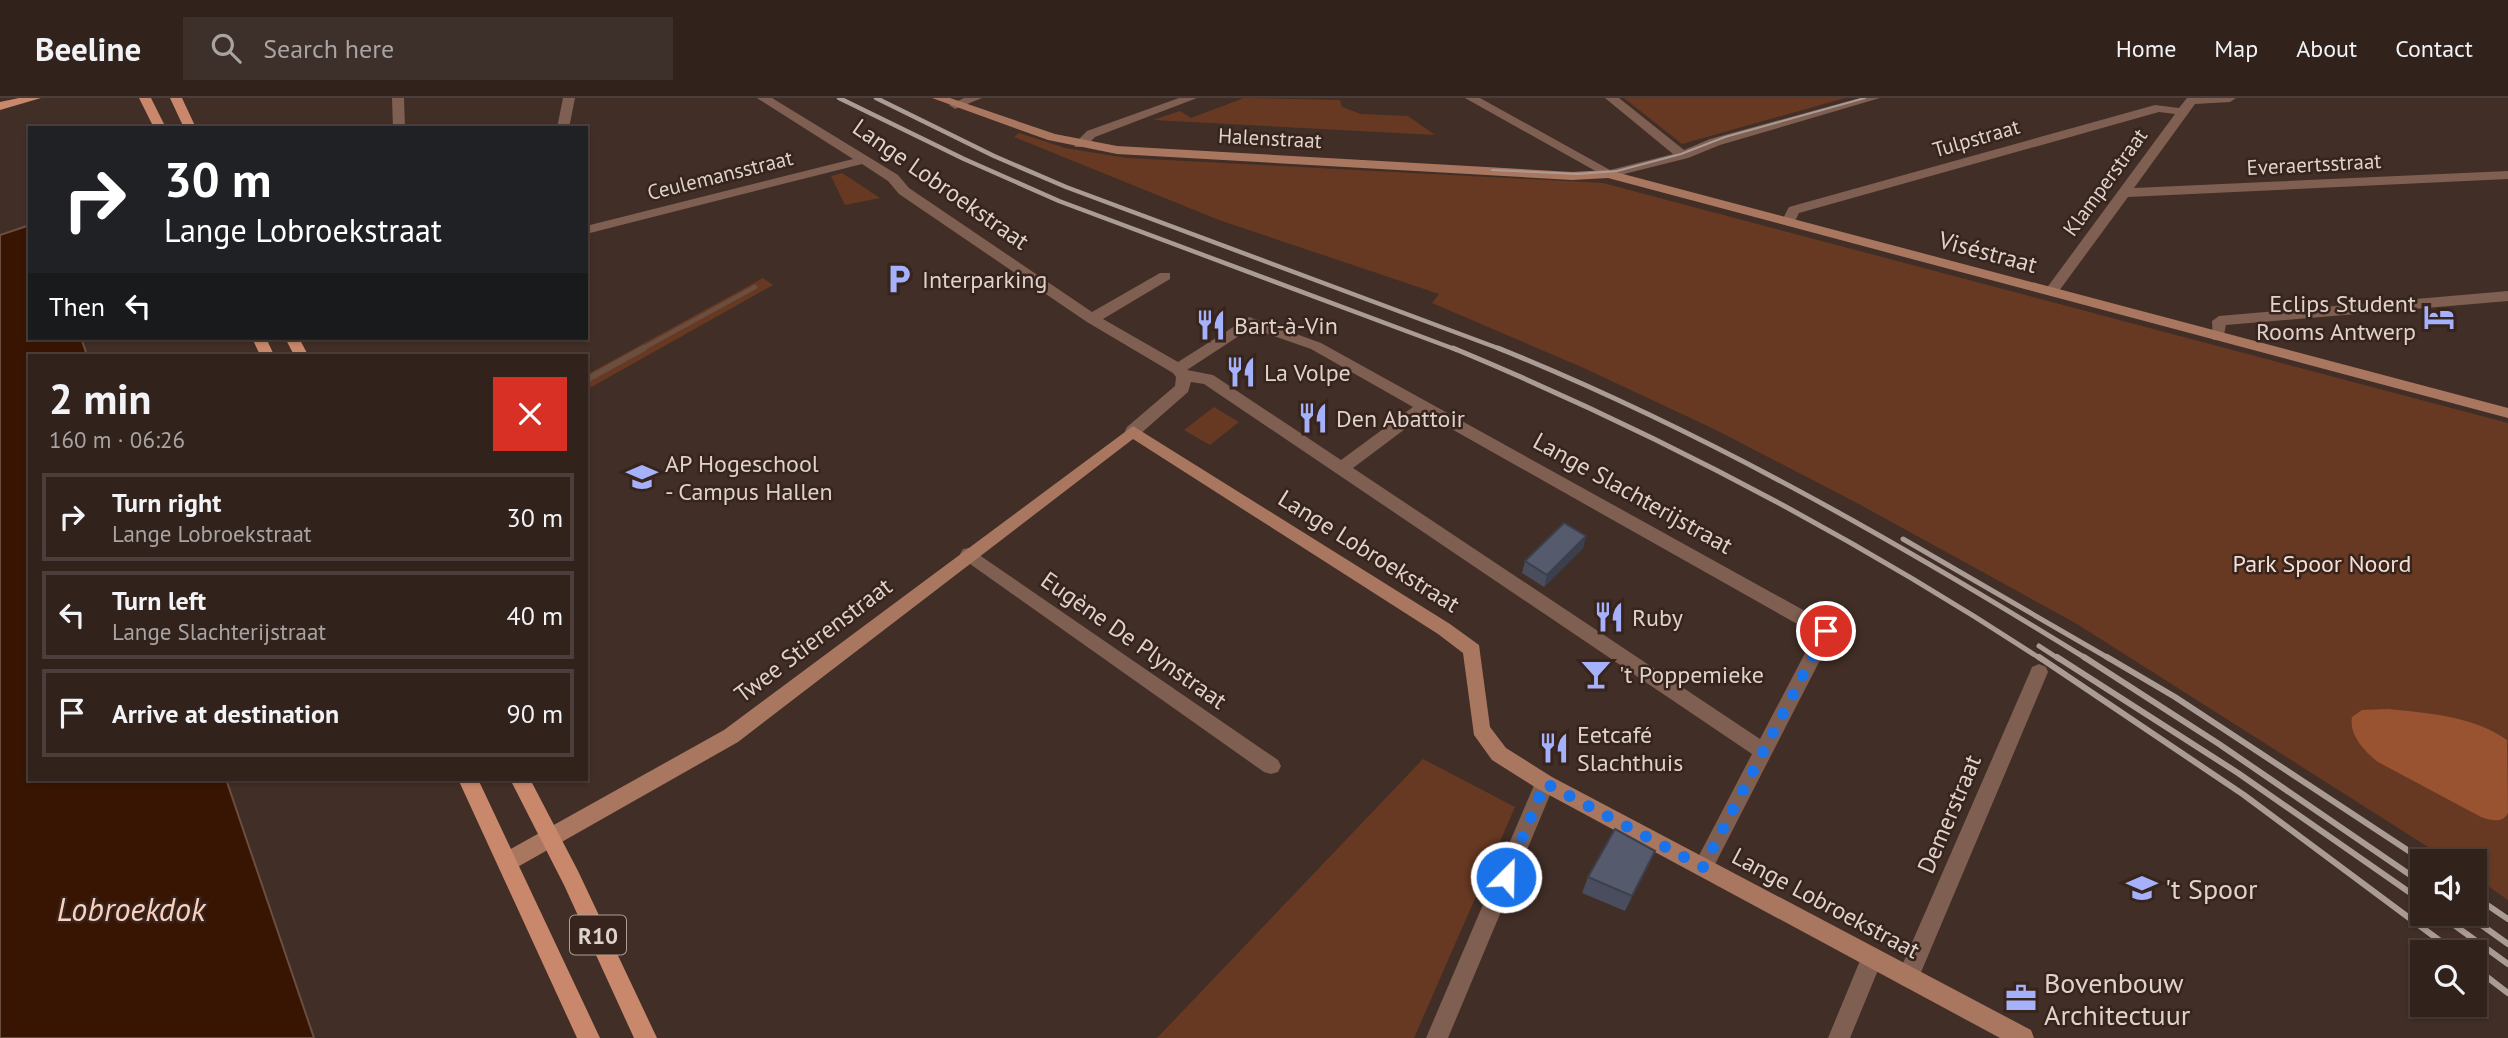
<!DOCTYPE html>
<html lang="en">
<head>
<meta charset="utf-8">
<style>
  :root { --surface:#31221c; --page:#3d2f29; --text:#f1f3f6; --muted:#a8a4a3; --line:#4c3f3b }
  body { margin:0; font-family:"PT Sans",sans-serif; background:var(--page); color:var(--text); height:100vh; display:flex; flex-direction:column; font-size:26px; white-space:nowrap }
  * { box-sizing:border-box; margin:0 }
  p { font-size:23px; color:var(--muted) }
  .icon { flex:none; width:38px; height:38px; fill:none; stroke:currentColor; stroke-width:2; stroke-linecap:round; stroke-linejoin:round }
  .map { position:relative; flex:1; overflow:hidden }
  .side { position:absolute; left:28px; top:256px; width:560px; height:427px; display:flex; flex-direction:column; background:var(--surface); border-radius:0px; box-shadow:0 2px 5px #0004,0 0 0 2px var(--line) }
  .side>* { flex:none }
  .top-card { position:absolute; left:28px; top:28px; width:560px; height:214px; border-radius:0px; box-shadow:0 2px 5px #0004,0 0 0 2px var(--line); background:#202124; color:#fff; overflow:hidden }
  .fabs { position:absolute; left:2410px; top:751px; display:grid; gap:14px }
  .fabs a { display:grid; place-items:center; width:77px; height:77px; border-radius:0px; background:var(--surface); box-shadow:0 2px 5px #0004,0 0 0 2px var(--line); font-size:35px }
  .pin { position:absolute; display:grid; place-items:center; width:60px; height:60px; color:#fff; margin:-30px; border:4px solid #fff; border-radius:50%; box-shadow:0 2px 7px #0007 }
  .me { position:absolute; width:77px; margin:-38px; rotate:23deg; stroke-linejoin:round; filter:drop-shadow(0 0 5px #0008) }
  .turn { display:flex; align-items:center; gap:24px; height:147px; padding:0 21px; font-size:32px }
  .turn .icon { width:91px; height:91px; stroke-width:2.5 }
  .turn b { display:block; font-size:49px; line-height:60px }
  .then { display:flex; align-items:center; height:66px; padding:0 21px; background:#0003; gap:14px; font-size:26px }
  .round { display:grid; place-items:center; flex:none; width:74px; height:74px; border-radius:0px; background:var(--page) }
  .headline { display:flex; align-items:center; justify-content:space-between; height:119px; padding:0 21px }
  h1 { font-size:42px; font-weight:700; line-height:52px }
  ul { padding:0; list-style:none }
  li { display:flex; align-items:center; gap:21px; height:88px; margin:0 14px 10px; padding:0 7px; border:4px solid var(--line); border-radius:0px }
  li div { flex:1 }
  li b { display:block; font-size:26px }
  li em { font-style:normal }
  header { display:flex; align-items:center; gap:42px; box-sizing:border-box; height:98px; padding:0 35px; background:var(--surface); border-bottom:2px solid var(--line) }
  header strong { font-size:33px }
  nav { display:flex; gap:38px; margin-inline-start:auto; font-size:24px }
  .search { width:490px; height:63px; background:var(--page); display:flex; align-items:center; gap:18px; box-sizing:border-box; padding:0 24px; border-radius:0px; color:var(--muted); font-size:26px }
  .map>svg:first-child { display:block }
  .green { fill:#683922 }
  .forest { fill:#995331 }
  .water { fill:#381503; stroke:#6a4e3f; stroke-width:2 }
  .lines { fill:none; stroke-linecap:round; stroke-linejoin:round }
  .stream-far1 { stroke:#6a4e3f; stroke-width:4.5 }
  .stream { stroke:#6a4e3f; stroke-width:6 }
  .street { fill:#7f5f51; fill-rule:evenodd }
  .secondary { fill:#a97660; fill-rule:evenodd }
  .primary { fill:#c9886b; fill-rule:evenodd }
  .tram { stroke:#aa9c95; stroke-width:2 }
  .rail-far2 { stroke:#aa9c95; stroke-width:4.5 }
  .rail-far1 { stroke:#aa9c95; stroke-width:5 }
  .rail { stroke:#aa9c95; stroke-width:6 }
  .wall { fill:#4a4d5e }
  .shaded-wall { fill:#3c3f4c }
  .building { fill:#565a6d; stroke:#3c3f4c; stroke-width:2 }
  .route { stroke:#1a73e8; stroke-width:12; stroke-dasharray:0 21.6 }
  .labels { text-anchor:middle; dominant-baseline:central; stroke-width:5; stroke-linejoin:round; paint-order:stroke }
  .far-street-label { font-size:21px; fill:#ded2cc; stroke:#37241c }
  .shield { fill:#37241c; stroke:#ac9e97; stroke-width:2 }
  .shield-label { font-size:23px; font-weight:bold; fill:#ded2cc }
  .street-label { font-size:24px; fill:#ded2cc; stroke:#37241c }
  .poi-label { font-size:24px; fill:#ded2cc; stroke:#37241c; text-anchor:start }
  .park-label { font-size:24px; fill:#f4dfd5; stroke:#37241c }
  .near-poi-label { font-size:28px; fill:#ded2cc; stroke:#37241c; text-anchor:start }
  .near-water-label { font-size:32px; font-style:italic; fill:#fcd1bf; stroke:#37241c }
</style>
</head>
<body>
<header>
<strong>Beeline</strong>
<div class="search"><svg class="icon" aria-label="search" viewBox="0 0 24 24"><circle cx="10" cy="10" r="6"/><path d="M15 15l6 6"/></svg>Search here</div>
<nav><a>Home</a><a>Map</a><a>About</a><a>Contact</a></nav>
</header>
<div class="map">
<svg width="2508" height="940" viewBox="0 0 2508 940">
  <rect width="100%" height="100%" fill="#412e26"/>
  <path class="green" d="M1244,0l96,2 2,7 19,7 47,2 27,19 -282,-15 27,-9 11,7z
    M1624,0h221l-163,46z
    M1019,35l46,15 62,10 476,25 905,240v477l-33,-23 -1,-16h-24l-373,-237 -220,-121 -141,-73 -130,-61 -154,-66 7,-9 -220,-74 -205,-83z
    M842,75l38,25 -35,7 -14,-29z
    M763,180l10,7 -187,105v-15z
    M1214,309l25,15 -29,23 -26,-15z
    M1423,661l92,48 -101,231h-257z"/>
  <path class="forest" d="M2388,611c40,4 85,7 119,31l1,73c-6,11 -17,7 -27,4l-103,-55c-13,-11 -29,-26 -26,-45l10,-7z"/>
  <path class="water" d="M30,127v113h51l6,17h-57v424h196l88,259h-314v-803z"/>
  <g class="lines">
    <path class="stream-far1" d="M640,252l115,-63"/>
    <path class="stream" d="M586,282l58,-32"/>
    <path class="street" d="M392,0h12l1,30h-12z
      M563,0h12l-6,30h-12z
      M757,0h15l126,77 11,13 183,124 68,-39h10v6l-67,40 75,43 71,-45 72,26 511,283 3,5 -125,243 -7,2 -7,-2 -3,-7 59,-113 -548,-370 -13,-2 -3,10 -49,43h-12l-2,-4 2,-4 48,-41 1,-9 -3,-4 -86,-51 -188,-128 -11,-13 -26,-17 -276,70v-8l267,-67zM1251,230l60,21 102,58 -72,53 -128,-85 -26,-5zM1425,316l390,220 -55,105 -407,-271z
      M964,0h18l-27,11 -6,-4z
      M1179,0h18l-102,39 -10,10h-10l-1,-3 13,-13z
      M1465,0h15l130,72 63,-16 -68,-56h14l65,52 26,-11 150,-41h20l-160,47 -32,13 -80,20z
      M2187,0h49l-6,4 -35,2 -61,84 374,-17v8l-380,18 -72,98 -5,1 -7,-4 2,-3 129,-175 -16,-2 -360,101 -6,12 -5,1 -7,-4 8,-15 366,-102 24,3z
      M2508,193v10l-282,24 -3,15h-10l-1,-19 7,-5z
      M969,450l309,212 3,6 -3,6 -7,2 -7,-2 -301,-213 -3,-5 3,-5z
      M2039,566l7,3 2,5 -129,305 -3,7 -8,4 -8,-4 -3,-7 133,-305 2,-5z
      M1545,676l7,3 3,6 -107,255h-22l109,-255 3,-6z
      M1872,850l8,3 3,7 -33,80h-22l36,-87z"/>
    <path class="secondary" d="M932,0h18l105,36 62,12 455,26 36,-2 900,238v10l-900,-240 -36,2 -455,-26 -69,-14z
      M1133,328l317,198 29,21 11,82 16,21 46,29 479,253 3,8h-34l-462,-249 -46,-29 -18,-25 -11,-82 -25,-19 -305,-195 -395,303 -224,127 -7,2 -7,-2 -3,-7 3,-7 224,-125z"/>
    <path class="primary" d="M19,0h22l-41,12v-8z
      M139,0h12l15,30h-12z
      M170,0h12l14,30h-12z
      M252,240h14l8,17h-14z
      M285,240h14l9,17h-14z
      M458,681h20l122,259h-23z
      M510,681h20l48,92 79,167h-23l-70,-153z"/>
    <path class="tram" d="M1492,72l86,4 39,-3 64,-17 44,-17 140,-39"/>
    <path class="rail-far2" d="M839,0l125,61 95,42 398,149
      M876,0l118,58 72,31 437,163"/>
    <path class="rail-far1" d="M1453,250c204,85 403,190 588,311
      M1498,250c206,83 401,195 589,311
      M1903,441l207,120
      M2039,548l20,13"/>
    <path class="rail" d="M2039,559l205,138 211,157
      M2057,559l181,116 184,128
      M2084,559l135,87 203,139
      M2107,559l68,40 249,164
      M2474,798l34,23
      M2439,816l69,50
      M2466,816l42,30
      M2474,869l34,26"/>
  </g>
  <path class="wall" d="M1586,438l-3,12 -39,39 -22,-14 3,-12z
    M1655,753l-30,60 -43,-18 6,-16z"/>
  <path class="shaded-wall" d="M117,240h16l-13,4z
    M1586,438l-3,12 -39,39 3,-12z
    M1655,753l-7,16 -23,44 7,-15z"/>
  <path class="building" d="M1564,425l22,13 -39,39 -22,-14z
    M1615,731l40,22 -23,45 -44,-19z"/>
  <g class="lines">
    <path class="route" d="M1506,779l39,-94 158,84 123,-236"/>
  </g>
  <defs>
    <g id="parking-bare" transform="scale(2.415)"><path d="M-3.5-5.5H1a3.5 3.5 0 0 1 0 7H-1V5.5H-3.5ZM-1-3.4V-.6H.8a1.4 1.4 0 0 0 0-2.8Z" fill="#a6b1fc" stroke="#37241c" stroke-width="2.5" paint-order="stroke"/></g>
    <g id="hotel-bare" transform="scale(2.415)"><path d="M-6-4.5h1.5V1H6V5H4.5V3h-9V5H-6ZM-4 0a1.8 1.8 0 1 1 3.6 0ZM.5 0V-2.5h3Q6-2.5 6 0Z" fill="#a6b1fc" stroke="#37241c" stroke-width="2.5" paint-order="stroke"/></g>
    <g id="restaurant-bare" transform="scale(2.415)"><path d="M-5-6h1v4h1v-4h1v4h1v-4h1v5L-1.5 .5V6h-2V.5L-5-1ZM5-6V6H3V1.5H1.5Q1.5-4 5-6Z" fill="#a6b1fc" stroke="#37241c" stroke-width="2.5" paint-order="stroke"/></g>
    <g id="university-bare" transform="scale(2.415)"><path d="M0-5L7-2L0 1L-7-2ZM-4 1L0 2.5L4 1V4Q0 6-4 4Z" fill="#a6b1fc" stroke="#37241c" stroke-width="2.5" paint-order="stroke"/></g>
    <g id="bar-bare" transform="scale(2.415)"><path d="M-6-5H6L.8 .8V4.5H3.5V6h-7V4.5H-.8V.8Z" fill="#a6b1fc" stroke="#37241c" stroke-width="2.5" paint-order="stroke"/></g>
    <g id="school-bare" transform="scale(2.415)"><path d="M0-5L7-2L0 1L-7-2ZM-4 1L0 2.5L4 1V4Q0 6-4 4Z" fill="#a6b1fc" stroke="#37241c" stroke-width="2.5" paint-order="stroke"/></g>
    <g id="office-bare" transform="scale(2.415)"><path d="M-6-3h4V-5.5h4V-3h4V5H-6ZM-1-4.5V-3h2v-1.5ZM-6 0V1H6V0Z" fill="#a6b1fc" stroke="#37241c" stroke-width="2.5" paint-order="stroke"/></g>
  </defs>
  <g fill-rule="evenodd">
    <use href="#parking-bare" x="899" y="181"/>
    <use href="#hotel-bare" x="2439" y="219"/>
    <use href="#restaurant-bare" x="1211" y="227"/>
    <use href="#restaurant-bare" x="1241" y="274"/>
    <use href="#restaurant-bare" x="1313" y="320"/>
    <use href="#university-bare" x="642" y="379"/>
    <use href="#restaurant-bare" x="1609" y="519"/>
    <use href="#bar-bare" x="1596" y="576"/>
    <use href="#restaurant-bare" x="1554" y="650"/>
    <use href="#school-bare" x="2142" y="790"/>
    <use href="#office-bare" x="2021" y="900"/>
  </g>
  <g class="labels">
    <g class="far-street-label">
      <text transform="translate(1270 40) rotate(3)">Halenstraat</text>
      <text transform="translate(1976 40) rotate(-16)">Tulpstraat</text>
      <text transform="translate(2314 66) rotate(-3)">Everaertsstraat</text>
      <text transform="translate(720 77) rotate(-14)">Ceulemansstraat</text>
      <text transform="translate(2105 84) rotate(-54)">Klamperstraat</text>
    </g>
    <rect class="shield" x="570" y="817.5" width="56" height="39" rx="5"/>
    <g class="shield-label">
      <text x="598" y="837">R10</text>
    </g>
    <g class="street-label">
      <text transform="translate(941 86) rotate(35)">Lange Lobroekstraat</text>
      <text transform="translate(1988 154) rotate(15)">Viséstraat</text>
      <text transform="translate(1633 395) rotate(29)">Lange Slachterijstraat</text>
      <text transform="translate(1369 453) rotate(32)">Lange Lobroekstraat</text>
      <text transform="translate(813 542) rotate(-37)">Twee Stierenstraat</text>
      <text transform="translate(1134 542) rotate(35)">Eugène De Plynstraat</text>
      <text transform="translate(1949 716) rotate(-67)">Demerstraat</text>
      <text transform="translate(1826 805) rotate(28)">Lange Lobroekstraat</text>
    </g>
    <g class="poi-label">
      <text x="922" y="181">Interparking</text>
      <text x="2416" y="205" text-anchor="end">Eclips Student<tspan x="2416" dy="28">Rooms Antwerp</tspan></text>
      <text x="1234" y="227">Bart-à-Vin</text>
      <text x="1264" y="274">La Volpe</text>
      <text x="1336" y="320">Den Abattoir</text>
      <text x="665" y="365">AP Hogeschool<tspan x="665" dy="28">- Campus Hallen</tspan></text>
      <text x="1632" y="519">Ruby</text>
      <text x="1619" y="576">'t Poppemieke</text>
      <text x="1577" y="636">Eetcafé<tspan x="1577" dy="28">Slachthuis</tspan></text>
    </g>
    <g class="park-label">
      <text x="2322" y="465">Park Spoor Noord</text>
    </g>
    <g class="near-poi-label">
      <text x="2165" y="790">'t Spoor</text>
      <text x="2044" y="884">Bovenbouw<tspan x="2044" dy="32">Architectuur</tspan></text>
    </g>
    <g class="near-water-label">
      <text x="131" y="811">Lobroekdok</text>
    </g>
  </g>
</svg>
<div class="fabs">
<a><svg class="icon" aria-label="sound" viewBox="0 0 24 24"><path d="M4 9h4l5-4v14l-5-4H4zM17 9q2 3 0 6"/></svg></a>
<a><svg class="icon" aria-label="search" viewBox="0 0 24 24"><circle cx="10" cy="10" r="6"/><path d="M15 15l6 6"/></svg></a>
</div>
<div class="pin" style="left:1826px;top:533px;background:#d93025"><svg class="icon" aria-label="arrive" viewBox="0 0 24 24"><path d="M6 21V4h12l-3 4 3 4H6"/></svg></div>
<svg class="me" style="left:1506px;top:779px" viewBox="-20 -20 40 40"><circle r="17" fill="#1a73e8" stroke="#fff" stroke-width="3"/><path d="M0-11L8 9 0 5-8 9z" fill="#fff"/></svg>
<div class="top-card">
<div class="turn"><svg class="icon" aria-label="right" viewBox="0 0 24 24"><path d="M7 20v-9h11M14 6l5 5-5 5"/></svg><div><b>30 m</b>Lange Lobroekstraat</div></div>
<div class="then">Then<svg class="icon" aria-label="left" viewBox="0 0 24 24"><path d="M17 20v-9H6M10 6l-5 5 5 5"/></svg></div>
</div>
<section class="side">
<div class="headline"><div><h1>2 min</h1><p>160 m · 06:26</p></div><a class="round" style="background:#d93025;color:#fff"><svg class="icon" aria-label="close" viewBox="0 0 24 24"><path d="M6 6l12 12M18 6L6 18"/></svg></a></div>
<ul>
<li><svg class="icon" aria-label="right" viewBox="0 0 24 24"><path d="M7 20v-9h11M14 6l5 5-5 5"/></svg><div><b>Turn right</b><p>Lange Lobroekstraat</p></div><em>30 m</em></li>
<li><svg class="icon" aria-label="left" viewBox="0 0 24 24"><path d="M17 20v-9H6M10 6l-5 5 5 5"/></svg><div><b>Turn left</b><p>Lange Slachterijstraat</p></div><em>40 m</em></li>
<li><svg class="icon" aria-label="arrive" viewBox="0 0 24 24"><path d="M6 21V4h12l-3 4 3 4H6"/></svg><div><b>Arrive at destination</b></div><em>90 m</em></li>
</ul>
</section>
</div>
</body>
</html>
